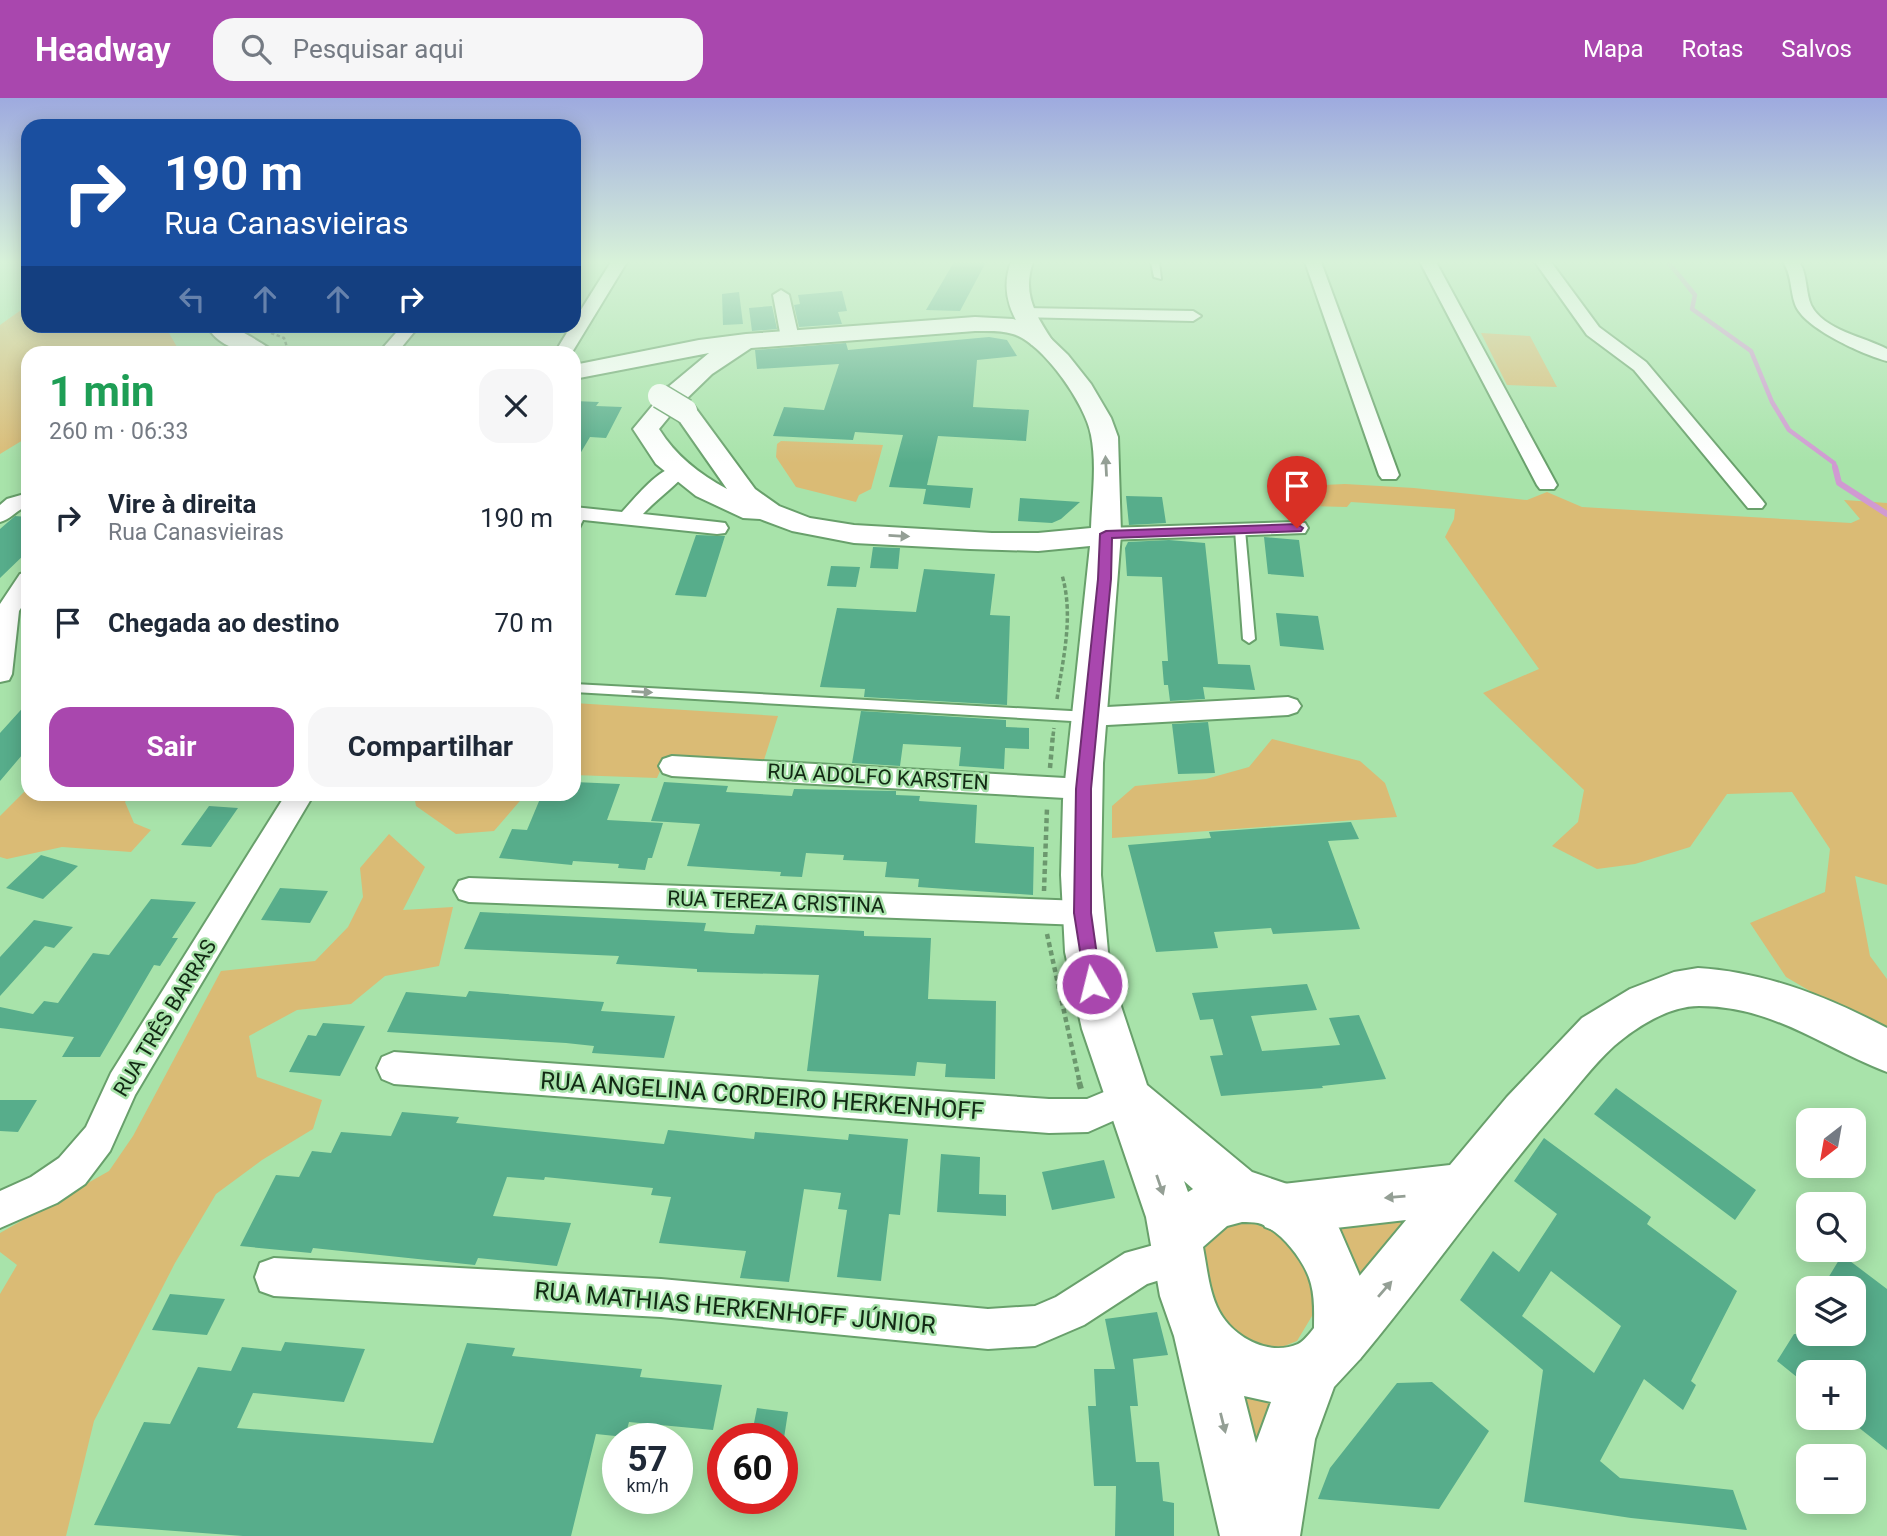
<!DOCTYPE html>
<html lang="pt">
<head>
<meta charset="utf-8">
<style>
  :root { --surface:#fff; --page:#f6f6f7; --text:#1f2937; --muted:#747a83; --accent:#a947ae }
  body { margin:0; font-family:Roboto,sans-serif; background:var(--page); color:var(--text); height:100vh; display:flex; flex-direction:column; font-size:26px; white-space:nowrap }
  * { box-sizing:border-box; margin:0 }
  p { font-size:23px; color:var(--muted) }
  .icon { flex:none; width:38px; height:38px; fill:none; stroke:currentColor; stroke-width:2; stroke-linecap:round; stroke-linejoin:round }
  .map { position:relative; flex:1; overflow:hidden }
  .sheet { position:absolute; left:21px; top:248px; width:560px; height:455px; display:flex; flex-direction:column; background:var(--surface); border-radius:21px; box-shadow:0 4px 18px #0003 }
  .sheet>* { flex:none }
  .guide { position:absolute; left:21px; top:21px; width:560px; height:214px; border-radius:21px; box-shadow:0 4px 18px #0003; background:#1a4fa0; color:#fff; overflow:hidden }
  .needle { width:46px; rotate:211deg }
  .tools { position:absolute; left:1796px; top:1010px; display:grid; gap:14px }
  .tools a { display:grid; place-items:center; width:70px; height:70px; border-radius:14px; background:var(--surface); box-shadow:0 4px 18px #0003; font-size:35px }
  .speed { position:absolute; left:602px; top:1325px; display:flex; gap:14px; font-size:35px; font-weight:700; text-align:center }
  .speed>* { display:grid; place-content:center; width:91px; height:91px; border-radius:50%; background:var(--surface); box-shadow:0 4px 18px #0003; line-height:1 }
  .speed small { font-size:18px; font-weight:400 }
  .speed .limit { border:10px solid #d22; background:#fff; color:#111 }
  .pin { position:absolute; display:grid; place-items:center; width:60px; height:60px; color:#fff; margin:-72px -30px; border-radius:50% 50% 50% 0; rotate:-45deg; box-shadow:0 0 7px #0007 }
  .pin .icon { rotate:45deg }
  .me { position:absolute; width:77px; margin:-38px; rotate:352deg; stroke-linejoin:round; filter:drop-shadow(0 0 5px #0008) }
  .turn { display:flex; align-items:center; gap:24px; height:147px; padding:0 28px; font-size:32px }
  .turn .icon { width:91px; height:91px; stroke-width:2.5 }
  .turn b { display:block; font-size:49px; line-height:60px }
  .lanes { display:flex; align-items:center; height:66px; padding:0 28px; background:#0003; justify-content:center; gap:35px; direction:ltr }
  .lanes .off { opacity:.35 }
  .round { display:grid; place-items:center; flex:none; width:74px; height:74px; border-radius:21px; background:var(--page) }
  .overview { display:flex; align-items:center; justify-content:space-between; height:119px; padding:0 28px }
  h1 { font-size:42px; font-weight:700; line-height:52px; color:#1e9e55 }
  .action { display:flex; gap:14px; margin-top:auto; padding:14px 28px }
  .action a { flex:1; height:80px; border-radius:21px; background:var(--accent); color:#fff; font-size:28px; font-weight:700; line-height:80px; text-align:center }
  .action a+a { background:var(--page); color:var(--text) }
  ul { padding:0; list-style:none }
  li { display:flex; align-items:center; gap:21px; height:105px; padding:0 28px }
  li div { flex:1 }
  li b { display:block; font-size:26px }
  li em { font-style:normal }
  header { display:flex; align-items:center; gap:42px; box-sizing:border-box; height:98px; padding:0 35px; background:var(--accent); color:#fff }
  header strong { font-size:33px }
  nav { display:flex; gap:38px; margin-inline-start:auto; font-size:24px }
  .search { width:490px; height:63px; background:var(--page); display:flex; align-items:center; gap:18px; box-sizing:border-box; padding:0 24px; border-radius:21px; color:var(--muted); font-size:26px }
  .map>svg:first-child { display:block }
  .green { fill:#dabb75 }
  .lines { fill:none; stroke-linecap:round; stroke-linejoin:round }
  .stream-far1 { stroke:#d09ad2; stroke-width:4.5 }
  .stream { stroke:#d09ad2; stroke-width:6 }
  .building { fill:#57ad8b; fill-rule:evenodd }
  .service-casing { stroke:#68a06b; stroke-width:4 }
  .minor-casing { stroke:#68a06b; stroke-width:4 }
  .secondary-casing { stroke:#68a06b; stroke-width:4 }
  .primary-casing { stroke:#68a06b; stroke-width:4 }
  .path-far3 { stroke:#6c986e; stroke-width:2.5; stroke-dasharray:3.5 2.5; stroke-linecap:butt }
  .path-far2 { stroke:#6c986e; stroke-width:3.5; stroke-dasharray:4.5 2.5; stroke-linecap:butt }
  .path-far1 { stroke:#6c986e; stroke-width:4.5; stroke-dasharray:5 3.5; stroke-linecap:butt }
  .path { stroke:#6c986e; stroke-width:6; stroke-dasharray:7 5; stroke-linecap:butt }
  .service { fill:#fff; fill-rule:evenodd }
  .minor { fill:#fff; fill-rule:evenodd }
  .secondary { fill:#fff; fill-rule:evenodd }
  .primary { fill:#fff; fill-rule:evenodd }
  .primary-bridge-casing { stroke:#68a06b; stroke-width:27; stroke-linecap:butt }
  .primary-bridge { stroke:#fff; stroke-width:24 }
  .oneway { fill:#949f95 }
  .route { fill:#a947ae; stroke:#6e2e71; stroke-width:2 }
  .labels { text-anchor:middle; dominant-baseline:central; stroke-width:5; stroke-linejoin:round; paint-order:stroke }
  .street-label { font-size:21px; fill:#122914; stroke:#a8e3aa }
  .near-street-label { font-size:24px; fill:#122914; stroke:#a8e3aa }
</style>
</head>
<body>
<header>
<strong>Headway</strong>
<div class="search"><svg class="icon" aria-label="search" viewBox="0 0 24 24"><circle cx="10" cy="10" r="6"/><path d="M15 15l6 6"/></svg>Pesquisar aqui</div>
<nav><a>Mapa</a><a>Rotas</a><a>Salvos</a></nav>
</header>
<div class="map">
<svg width="1887" height="1438" viewBox="0 0 1887 1438">
  <rect width="100%" height="100%" fill="#a8e3aa"/>
  <path class="green" d="M28,207v21h137l12,21 -12,6 -137,1v83l-28,17v-129z
    M1481,235l49,3 27,51 -50,-2z
    M781,343l102,4 -12,44 -12,6 -3,7 -60,-15 -20,-30 1,-13z
    M1345,386l69,4 113,12 20,-8 35,15 269,16 9,-4 -16,-19 43,3v382l-32,-9 15,80 17,23v48l-24,-5 -77,-45 -36,-54 75,-31 5,-43 -38,-57 -65,2 -37,53 -55,17 -38,5 -45,-23 26,-24 6,-32 -101,-97 56,-24 -94,-132 9,-18 1,-10 -104,-7 -4,5 -39,-1 -6,-20z
    M574,605l204,13 -15,47 -97,-5 -9,20 -83,-3z
    M1272,641l88,22 25,22 12,34 -285,21v-32l23,-20 71,-7 43,-12z
    M28,690v6l103,1 -6,7 9,21 17,7 -20,22 -69,-5 -55,12 -7,-2v-41z
    M414,697v-1l111,1 -31,36 -38,3 -40,-28z
    M389,736l36,33 -22,43 50,-3 -14,59 -54,10 -34,28 -54,6 -48,26 8,41 65,23 -9,29 -51,31 -46,34 -41,69 -81,158 -28,115h-66v-242l17,-29 -17,-13v-19l109,-62 24,-35 88,-165 94,-10 33,-34 15,-30 -3,-29z
    M1426,1108l-71,85 -26,-62z
    M1246,1123l29,10 24,23 14,31 -1,31 -15,25 -27,11 -47,-26c-16,-48 -44,-88 23,-105z
    M1243,1297l34,4 -23,83z"/>
  <g class="lines">
    <path class="stream-far1" d="M1668,164l27,33 -3,14 59,42 21,51 17,28 45,33 1,5"/>
    <path class="stream" d="M1835,369l4,16 48,31"/>
  </g>
  <path class="building" d="M954,164h32l-26,49 -34,-1z
    M842,193l5,20 -9,1 4,12 -43,3 -5,-22 6,-1 -2,-9z
    M739,194l4,32 -20,1 -1,-31z
    M772,208l5,23 -25,2 -3,-23z
    M989,239l18,3 10,16 -40,4 -4,47 56,3 -3,31 -88,-5 -11,49 46,3 -3,20 -47,-4 3,-15 -37,-2 14,-52 -48,-3 -2,8 -80,-4 11,-29 40,3 15,-46 -82,5 -2,-19 91,-7 2,7z
    M574,303l25,1 -3,4 26,1 -16,31 -16,-1 -16,27z
    M1126,398l36,1 4,26 -37,2z
    M1020,400l60,4 -19,17 -9,4 -34,-2z
    M15,418l13,1v34l-28,27v-49z
    M696,437l29,1 -19,61 -31,-2z
    M1264,439l35,3 5,37 -36,-3z
    M1169,442l36,3 13,121 32,1 5,25 -52,-3 2,12 -35,2 -2,-16h-4l-2,-24h6l-6,-84 -35,-1 -2,-28 3,-6z
    M873,449l27,1 -2,21 -28,-1z
    M831,468l29,1 -4,20 -29,-1z
    M924,471l71,5 -5,41 20,1 -3,89 -143,-8 1,-8 -45,-2 17,-79 79,4z
    M1276,515l42,3 6,34 -44,-4z
    M28,604v46l-28,33v-48z
    M861,613l145,9v7l23,1v21l-24,-1 -1,21 -45,-3 2,-19 -58,-3 -3,22 -48,-3z
    M1208,624l7,51 -37,1 -6,-50z
    M574,684l46,2 -13,36 56,3 -11,35h-4l-3,12 -27,-2 1,-4 -46,-3 -1,4 -73,-7 13,-29 15,1 15,-36h32z
    M664,684l64,4 -2,6 66,4 2,-7 102,2v4l24,1 -1,5 58,4 -2,38 59,4 -1,48 -115,-8 1,-8 -34,-2 2,-15 -44,-2 1,-5 -38,-2 -4,24 -22,-1 1,-4 -94,-6 13,-42 -49,-3z
    M209,708l29,2 -27,39 -30,-2z
    M1351,724l8,17 -31,2 32,88 -87,5 -2,-6 -57,4 4,16 -62,4 -28,-107 83,-7 -2,-6z
    M41,757l37,11 -35,33 -37,-11z
    M280,790l48,3 -18,32 -49,-3z
    M151,801l45,3 -24,36h6l-18,28 -6,-1 -54,92h-38l12,-20 -74,-9v-21l33,7 11,-13 14,2 35,-50 16,2z
    M480,814l226,11 -2,8 27,2 23,1 2,-9 108,6v5l67,2 -3,61 68,2 -1,78 -50,-2 1,-13 -29,-2 -2,14 -108,-5 12,-96 -122,-3v-3l-81,-5 3,-8 -155,-7z
    M34,822l39,7 -19,21 -9,-2 -45,50v-39z
    M1307,886l10,26 -66,6 11,35 78,-6 -11,-27 30,-3 27,64 -64,7 1,2 -102,8 -11,-40 13,-1 -10,-36 -13,1 -8,-27z
    M469,893l135,11 -3,9 74,5 -11,42 -72,-5 2,-7 -28,-3 -179,-11 19,-40 60,5z
    M323,925l42,3 -25,50 -51,-4 19,-37 8,1z
    M1616,990l140,102 -21,30 -141,-106z
    M0,1002h37l-19,32 -18,-1z
    M402,1014l57,5 -3,6 208,21 4,-14 86,9 1,-7 93,8 1,-6 59,5 -8,76 -11,-1 -8,67 -44,-4 10,-67 -9,-1 3,-16 -37,-4 -15,93 -49,-4 6,-27 -87,-8 12,-46 -20,-2 2,-7 -108,-11 -1,3 -37,-3 -14,39 78,7 -14,43 -79,-8 -3,7 -162,-17 -2,5 -71,-7 36,-71 23,2 13,-26 19,2 10,-21 50,4z
    M1544,1040l107,79 -4,7 90,67 -46,90 5,4 -13,25 -39,-31 -44,82 20,17 113,12 14,40 -116,-12 -107,-16 19,-132 -83,-70 33,-49 26,21 38,-58 -43,-33zM1551,1173l70,55 -27,47 -72,-57z
    M941,1056l39,3 -1,37 27,1v21l-69,-4z
    M1104,1062l11,38 -63,12 -10,-38z
    M1842,1157l45,34v161l-34,-27v-51h-45v14l-31,-25 17,-27h59v-46h-31z
    M170,1196l55,5 -18,36 -55,-5z
    M1157,1214l11,43 -35,4 5,47h-8l6,56h23l4,39 11,2v33h-59l1,-50h-22l-6,-80h8l-2,-37h21l-10,-50z
    M285,1244l80,7 -21,53 -91,-9 -16,35 196,15 34,-100 48,5 -3,8 130,13 -2,8 82,8 -9,45 -84,-8 -4,15 -29,-3 -25,102h-328l-149,-11 50,-103 26,2 28,-57 33,4 11,-24 39,4z
    M1432,1284l57,49 -50,78 -121,-10 12,-31 67,-85z
    M757,1310l31,4 -4,26h-33z"/>
  <g class="lines">
    <g class="service-casing">
      <path id="service" d="M1151,164h8l2,17 -7,-2z
        M581,413l5,3 -8,16 -4,1v-14l3,-5z
        M1240,429l5,3 10,109 -6,4 -6,-4 -8,-109z
        M574,586l515,28 6,5 -6,5 -515,-30z"/>
    </g>
    <g class="minor-casing">
      <path id="minor" d="M611,164h16l-56,92h-17l17,-28h3v-5z
        M1305,164h16l78,213 -3,4h-14l-3,-4z
        M1420,164h16l121,223 -3,4h-14l-3,-4z
        M1535,164h16l48,65 47,35 116,138 3,4 -3,4h-14l-114,-138 -47,-35z
        M1783,164h16l3,5c5,12 4,26 9,38 12,25 54,32 76,44v12c-23,-6 -84,-33 -92,-57 -5,-14 -3,-29 -12,-42z
        M781,192l8,5 10,43 -9,5 -9,-5 -8,-43z
        M1024,210l169,3 8,5 -8,5 -175,-4 -2,-4 2,-4z
        M402,228h17l-23,28h-12l-3,-4z
        M678,367l7,2 3,4c-10,13 -32,29 -45,43l74,8 8,1 3,5 -3,5 -8,1 -143,-15v-12l48,5c15,-16 34,-41 56,-47z
        M28,395v13c-11,3 -16,13 -28,16v-17l7,-6z
        M1297,424l8,1 3,5 -3,5 -199,7 -8,-1 -3,-5 3,-5 8,-1z
        M28,474v25l-9,14 -7,63 -3,6 -9,2v-78l20,-30z
        M1288,599l9,3 4,6 -4,6 -9,3 -199,11 -9,-3 -4,-6 4,-6 9,-3z
        M672,658l411,23 10,3 4,7 -4,7 -10,3 -411,-23 -9,-3 -4,-7 4,-7z
        M286,696h28l-179,301 -25,56 -25,33 -28,19 -57,25v-37l31,-14 28,-19 27,-31 25,-54z
        M469,780l613,23 11,3 4,9 -4,9 -11,3 -613,-23 -10,-3 -5,-9 5,-9z
        M394,954l655,47h38l41,-17 12,5 5,11 -5,11 -52,23 -39,1 -655,-49 -12,-5 -5,-11 5,-11z
        M1179,1140l13,6 6,13 -6,13 -45,14 -63,41 -49,21 -47,3 -327,-32 -387,-21 -14,-5 -5,-14 5,-14 14,-5 387,21 327,30 47,-3 21,-9 69,-44z"/>
    </g>
    <g class="secondary-casing">
      <path id="secondary" d="M1011,164h22c-11,31 2,52 19,78l-4,5h-16c-19,-26 -33,-51 -21,-83z
        M1698,870c67,4 130,29 189,60v44c-65,-25 -114,-66 -188,-66 -30,0 -63,21 -85,40 -22,20 -40,45 -60,68 -68,79 -127,165 -194,245l-19,8 -19,-8 -8,-19 8,-19 84,-101 -123,14 -18,-7 -7,-18 7,-18 18,-7 167,-19 57,-68 75,-79 48,-29 44,-17z"/>
    </g>
    <g class="primary-casing">
      <path id="primary" d="M975,219l38,2 20,6 11,7 24,23 23,29 20,34 7,19 3,97 -18,229 -2,112 7,77 8,39 31,94 105,87 44,15 16,11 27,30 26,60 3,52 -8,19 -26,28 -19,52 -15,97h-80l-46,-200 -14,-40 -14,-79 -64,-188 -17,-77 -4,-77 2,-75 27,-254 -52,5 -68,-2 -116,-6 -62,-12 -32,-12 -17,-1 -47,-22 -40,-32 -23,-35 34,-41 42,-35 -135,26v-14l125,-25 47,-6zM975,233c12,0 26,-1 38,3 30,9 73,71 78,101 6,30 1,62 0,93l-53,5h-46l-138,-8 -44,-7 -31,-12 -24,-17 -61,-83 -14,-1 32,-31 39,-26zM673,314l3,4 51,73c-28,-15 -51,-33 -68,-60zM1184,1083l9,8 -5,3zM1242,1124c5,0 11,0 16,1 23,6 48,40 53,61 4,15 3,30 3,44 -4,5 -10,13 -16,16 -29,13 -65,-7 -79,-33 -10,-19 -12,-43 -16,-64l24,-21zM1244,1298l27,6 -15,41z
        M207,228c7,0 17,-2 24,0 4,1 43,24 46,28 -26,0 -56,-3 -70,-28z"/>
    </g>
    <path class="path-far3" d="M271,235l13,5 3,9 24,7"/>
    <path class="path-far2" d="M1057,601c6,-41 17,-83 5,-124
      M1053,638l1,-8"/>
    <path class="path-far1" d="M1050,670l3,-34
      M1044,793l3,-83
      M1047,836l33,150"/>
    <path class="path" d="M1079,984l2,7"/>
    <use href="#service" class="service"/>
    <use href="#minor" class="minor"/>
    <use href="#secondary" class="secondary"/>
    <use href="#primary" class="primary"/>
    <g class="primary-bridge-casing">
      <path id="primary-bridge" d="M660,298l25,15"/>
    </g>
    <use href="#primary-bridge" class="primary-bridge"/>
  </g>
  <defs><path id="oneway-solid" d="M-6-.8H1V-3.2L6.5 0L1 3.2V.8H-6Z" transform="scale(1.75)"/></defs>
  <g class="oneway">
    <use href="#oneway-solid" transform="translate(1106 368) rotate(-93)"/>
    <use href="#oneway-solid" transform="translate(899 438) rotate(3)"/>
    <use href="#oneway-solid" transform="translate(642 594) rotate(3)"/>
    <use href="#oneway-solid" transform="translate(1160 1087) rotate(71)"/>
    <use href="#oneway-solid" transform="translate(1395 1099) rotate(175)"/>
    <use href="#oneway-solid" transform="translate(1385 1191) rotate(-49)"/>
    <use href="#oneway-solid" transform="translate(1223 1325) rotate(76)"/>
  </g>
  <linearGradient id="sky" x2="0" y2="1"><stop stop-color="#9eaadf"/><stop offset="0.45" stop-color="#d8f2d9"/><stop offset="1" stop-color="#d8f2d9" stop-opacity="0"/></linearGradient>
  <rect width="1887" height="365" fill="url(#sky)"/>
  <path class="route" d="M1297,426l6,4 -2,3 -189,7 -1,41 -20,210v124l10,71 -2,5 -7,3 -6,-3 -12,-76 2,-124 22,-210 2,-45 6,-3z"/>
  <g class="labels">
    <g class="street-label">
      <text transform="translate(878 679) rotate(3)">RUA ADOLFO KARSTEN</text>
      <text transform="translate(776 804) rotate(2)">RUA TEREZA CRISTINA</text>
      <text transform="translate(165 920) rotate(-59)">RUA TRÊS BARRAS</text>
    </g>
    <g class="near-street-label">
      <text transform="translate(762 998) rotate(4)">RUA ANGELINA CORDEIRO HERKENHOFF</text>
      <text transform="translate(735 1210) rotate(5)">RUA MATHIAS HERKENHOFF JÚNIOR</text>
    </g>
  </g>
</svg>
<div class="tools">
<a><svg class="needle" viewBox="-14 -14 28 28"><path d="M0-13l5 13h-10z" fill="#e53935"/><path d="M0 13l5-13h-10z" fill="#747a83"/></svg></a>
<a><svg class="icon" aria-label="search" viewBox="0 0 24 24"><circle cx="10" cy="10" r="6"/><path d="M15 15l6 6"/></svg></a>
<a><svg class="icon" aria-label="layers" viewBox="0 0 24 24"><path d="M12 4l9 5-9 5-9-5zM3 14l9 5 9-5"/></svg></a>
<a>+</a>
<a>−</a>
</div>
<div class="speed"><div>57<small>km/h</small></div><div class="limit">60</div></div>
<div class="pin" style="left:1297px;top:430px;background:#d93025"><svg class="icon" aria-label="arrive" viewBox="0 0 24 24"><path d="M6 21V4h12l-3 4 3 4H6"/></svg></div>
<svg class="me" style="left:1092px;top:886px" viewBox="-20 -20 40 40"><circle r="17" fill="#a947ae" stroke="#fff" stroke-width="3"/><path d="M0-11L8 9 0 5-8 9z" fill="#fff"/></svg>
<div class="guide">
<div class="turn"><svg class="icon" aria-label="right" viewBox="0 0 24 24"><path d="M7 20v-9h11M14 6l5 5-5 5"/></svg><div><b>190 m</b>Rua Canasvieiras</div></div>
<div class="lanes"><svg class="icon off" aria-label="left" viewBox="0 0 24 24"><path d="M17 20v-9H6M10 6l-5 5 5 5"/></svg><svg class="icon off" aria-label="ahead" viewBox="0 0 24 24"><path d="M12 20V5M6 11l6-6 6 6"/></svg><svg class="icon off" aria-label="ahead" viewBox="0 0 24 24"><path d="M12 20V5M6 11l6-6 6 6"/></svg><svg class="icon" aria-label="right" viewBox="0 0 24 24"><path d="M7 20v-9h11M14 6l5 5-5 5"/></svg></div>
</div>
<section class="sheet">
<div class="overview"><div><h1>1 min</h1><p>260 m · 06:33</p></div><a class="round"><svg class="icon" aria-label="close" viewBox="0 0 24 24"><path d="M6 6l12 12M18 6L6 18"/></svg></a></div>
<ul>
<li><svg class="icon" aria-label="right" viewBox="0 0 24 24"><path d="M7 20v-9h11M14 6l5 5-5 5"/></svg><div><b>Vire à direita</b><p>Rua Canasvieiras</p></div><em>190 m</em></li>
<li><svg class="icon" aria-label="arrive" viewBox="0 0 24 24"><path d="M6 21V4h12l-3 4 3 4H6"/></svg><div><b>Chegada ao destino</b></div><em>70 m</em></li>
</ul>
<div class="action"><a>Sair</a><a>Compartilhar</a></div>
</section>
</div>
</body>
</html>
